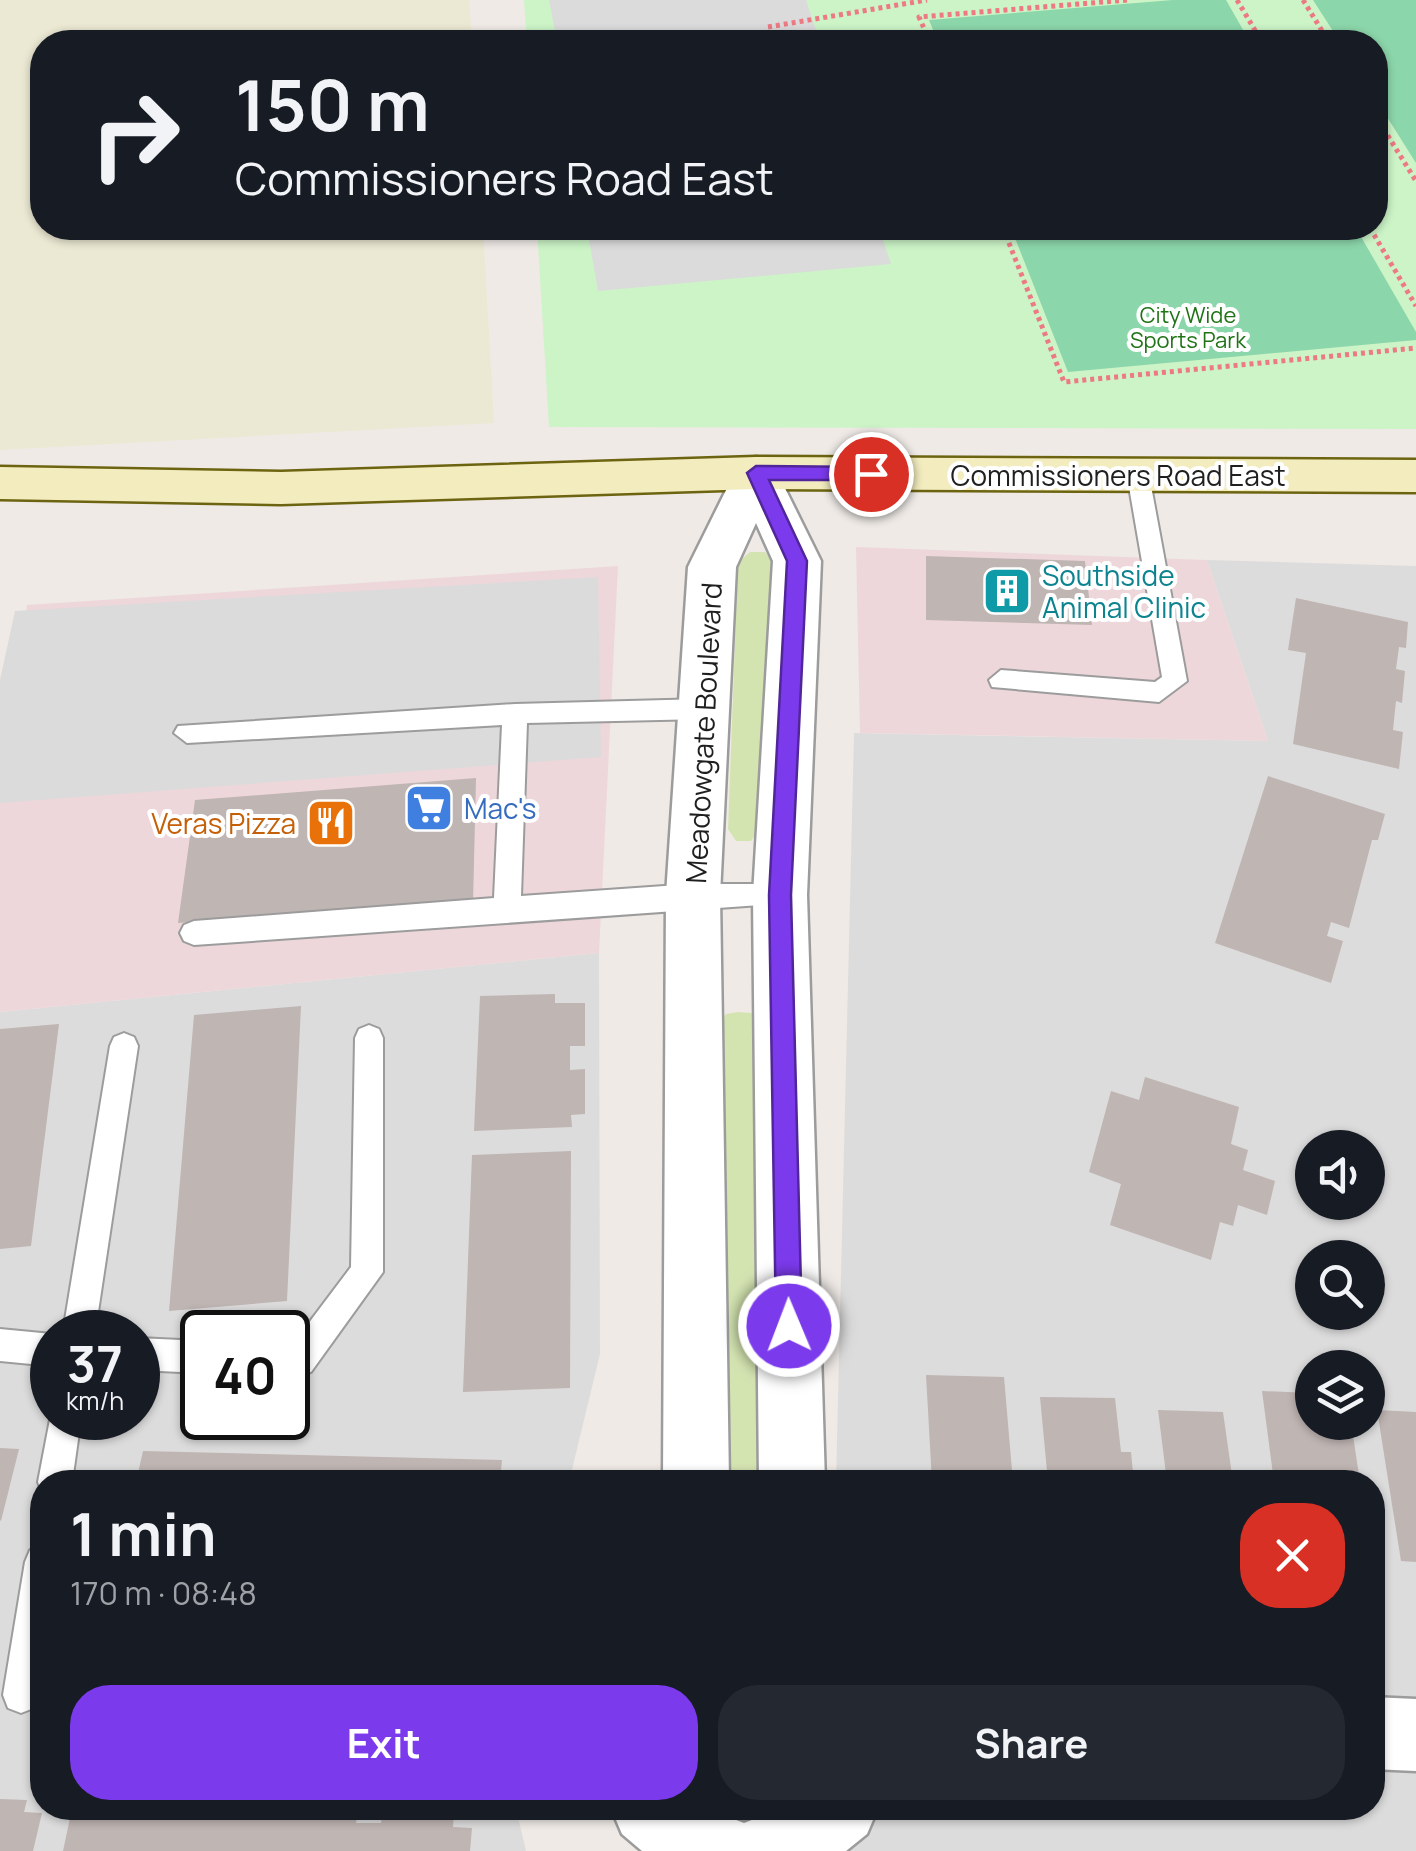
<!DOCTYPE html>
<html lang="en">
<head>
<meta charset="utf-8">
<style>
  :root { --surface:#171b24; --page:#242831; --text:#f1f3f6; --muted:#9ea1a6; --accent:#7c3aed }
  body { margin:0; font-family:Manrope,sans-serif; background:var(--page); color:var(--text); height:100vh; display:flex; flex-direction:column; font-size:38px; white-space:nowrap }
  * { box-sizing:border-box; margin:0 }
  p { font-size:32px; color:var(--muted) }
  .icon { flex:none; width:55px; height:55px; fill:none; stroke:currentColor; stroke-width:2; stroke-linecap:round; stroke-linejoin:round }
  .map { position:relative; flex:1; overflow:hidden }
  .details { position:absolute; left:30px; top:1470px; width:1355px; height:350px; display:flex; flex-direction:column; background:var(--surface); border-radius:40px; box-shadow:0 2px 8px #0004 }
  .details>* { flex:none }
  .guide { position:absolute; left:30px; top:30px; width:1358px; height:210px; border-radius:40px; box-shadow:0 2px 8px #0004; background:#171b24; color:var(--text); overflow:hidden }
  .tools { position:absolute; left:1295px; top:1130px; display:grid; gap:20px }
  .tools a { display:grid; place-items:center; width:90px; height:90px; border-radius:50%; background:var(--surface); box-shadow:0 2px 8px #0004; font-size:50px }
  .speed { position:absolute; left:30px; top:1310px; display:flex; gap:20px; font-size:50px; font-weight:700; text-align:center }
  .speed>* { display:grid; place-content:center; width:130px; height:130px; border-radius:50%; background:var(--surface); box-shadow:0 2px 8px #0004; line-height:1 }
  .speed small { font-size:25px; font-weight:400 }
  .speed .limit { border:5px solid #111; border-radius:15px; background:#fff; color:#111 }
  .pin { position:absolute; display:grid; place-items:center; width:85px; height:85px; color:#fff; margin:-42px; border:5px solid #fff; border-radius:50%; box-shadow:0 2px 10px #0007 }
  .me { position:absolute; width:110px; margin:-55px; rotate:359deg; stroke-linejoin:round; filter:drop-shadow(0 0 8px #0008) }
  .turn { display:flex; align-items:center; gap:35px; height:210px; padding:0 40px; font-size:45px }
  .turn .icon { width:130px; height:130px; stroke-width:2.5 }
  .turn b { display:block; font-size:70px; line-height:85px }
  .round { display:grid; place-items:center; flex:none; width:105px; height:105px; border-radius:40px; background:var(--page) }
  .overview { display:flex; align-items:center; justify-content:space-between; height:170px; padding:0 40px }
  h1 { font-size:60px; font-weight:700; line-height:75px }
  .button { display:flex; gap:20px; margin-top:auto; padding:20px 40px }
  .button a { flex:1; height:115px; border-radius:40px; background:var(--accent); color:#fff; font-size:40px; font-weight:700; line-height:115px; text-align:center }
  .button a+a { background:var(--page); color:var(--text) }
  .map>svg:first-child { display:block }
  .residential { fill:#dddcdc; fill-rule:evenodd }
  .commercial { fill:#eed7da }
  .farmland { fill:#ebe9d3 }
  .grass { fill:#d4e4b1 }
  .park { fill:#ccf4c7 }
  .pitch { fill:#8cd6ab }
  .parking { fill:#dbdbdb }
  .building { fill:#bfb5b3 }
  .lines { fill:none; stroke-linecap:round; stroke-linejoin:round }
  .service-casing { stroke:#9c9c9c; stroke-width:4 }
  .tertiary-casing { stroke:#9c9c9c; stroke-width:5 }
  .secondary-casing { stroke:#6c6410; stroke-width:5 }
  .path { stroke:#ec7983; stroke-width:5; stroke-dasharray:4 4; stroke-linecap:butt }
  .service { fill:#fff; fill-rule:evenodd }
  .tertiary { fill:#fff; fill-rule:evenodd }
  .secondary { fill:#f3ecbf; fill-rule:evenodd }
  .route { fill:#7c3aed; stroke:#51269a; stroke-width:2.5 }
  .labels { text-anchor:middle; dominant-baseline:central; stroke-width:8; stroke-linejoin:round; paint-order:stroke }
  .far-park-label { font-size:22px; fill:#207316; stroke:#fff }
  .street-label { font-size:28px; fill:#1f1f1f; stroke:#fff }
  .culture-label { font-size:28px; fill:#0d838f; stroke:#fff; text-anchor:start }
  .shop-label { font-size:28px; fill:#366cbe; stroke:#fff; text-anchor:start }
  .food-label { font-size:28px; fill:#c56008; stroke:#fff; text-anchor:end }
</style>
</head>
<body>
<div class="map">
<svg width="1416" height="1851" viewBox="0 0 1416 1851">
  <rect width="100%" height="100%" fill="#efeae6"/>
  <path class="residential" d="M1207,560l209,6v1285h-588l1,-43h543v-326h-536l18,-749 414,8zM1312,1148h56v54h-56zM1312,1258h56v54h-56zM1312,1368h56v54h-56z
    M599,953l1,401 -31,128h-527v326h474l10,43h-526v-839zM52,1332h86v86h-86zM202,1332h86v86h-86z"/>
  <path class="commercial" d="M856,547l351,13 61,181 -408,-8z
    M618,566l-19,387 -599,59v-217l27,-190z"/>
  <path class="farmland" d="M0,0h469l3,42h-430v186h441l11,195 -494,27z"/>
  <path class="grass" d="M750,552h15l7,9 -14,270 -7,10h-15l-8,-12 10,-267z
    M738,1012l13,1 9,11 3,458h-41l-4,-458 8,-10z"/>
  <path class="park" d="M524,0h892v429l-867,-2 -12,-199h838v-186h-848z"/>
  <path class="pitch" d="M1173,0h53l24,42h-312l-9,-22z
    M1313,0h103v163l-41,-65v-56h-35z
    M1011,228h345l60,104v8l-348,32z"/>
  <path class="parking" d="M549,0h257l14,42h-263z
    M587,228h292l12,36 -293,27z
    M598,577l3,180 -601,46v-123l15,-69z"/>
  <path class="building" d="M926,556l159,5 7,64 -166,-5z
    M1296,598l112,24 -2,26 -7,-1 -3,22 9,2 -3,32 -6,-2 -3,29 10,2 -4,37 -106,-25 13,-91 -18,-3z
    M1268,776l117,38 -7,26h-6l-23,88 -18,-6 -4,14 16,5 -12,42 -116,-40z
    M476,778l-3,125 -295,20 17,-123z
    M555,994v9h30v43h-15v24l15,-1v45l-14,1 1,12 -98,4 6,-135z
    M301,1006l-14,295 -118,10 25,-296z
    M59,1024l-28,222 -31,3v-220z
    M1145,1077l94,30 -8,37 17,6 -5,20 32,11 -8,34 -29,-10 -5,21 -13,-4 -9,38 -101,-35 11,-41 -32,-12 22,-81 28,9z
    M571,1151l-1,237 -107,4 9,-237z
    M926,1375l78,2 9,105h-81z
    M1262,1391l50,2v29h39l9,60h-86z
    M1040,1397l75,1 6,54h10l3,30h-86z
    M1158,1410l65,2 10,70h-66z
    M1377,1410l39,2v150l-15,-1z
    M0,1448l19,1 -18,72 -1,-1z
    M143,1451l359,9 -2,22h-364z
    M0,1799l27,1 -3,12 18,1 -9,38h-33z
    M92,1808h70l-1,7 26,1 1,-8h73l-2,10h26l2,-10h71l-2,15h25l2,-12 71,1 -1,15 19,1 -2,23h-407l7,-33 20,1z"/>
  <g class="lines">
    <g class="service-casing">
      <path id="service" d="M1138,467l11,8 38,206 -28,21 -167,-15 -3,-7 12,-10 154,12 7,-5 -35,-202z
        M704,699l13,10 -13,10 -177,4 -6,173 172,-12h87l10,3 4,8 -4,8 -596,42 -10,-4 -4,-8 4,-8 10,-4 300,-23 8,-173 -315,18 -13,-10 4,-7 337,-22z
        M369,1025l10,4 4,9v234l-72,100 -23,4v-32h5l58,-77 4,-229 4,-9z
        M124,1033l10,4 4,9 -43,286h-32l47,-286 4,-9z
        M0,1329l52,5v32l-52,-5z
        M138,1338l64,3v32l-64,-3z
        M52,1409v9h29l-9,64h-30v10l-4,-10z
        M42,1545v126l-8,37 -13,5 -13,-5 -5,-13 22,-133 5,-12z"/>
    </g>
    <g class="tertiary-casing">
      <path id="tertiary" d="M756,457l16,5 49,99 -14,334 18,587h-66l-6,-587 20,-334 -17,-38 -20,44 -16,328 9,587h-66l3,-587 22,-328 52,-105z
        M1372,1697l44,2v72l-44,-2z
        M611,1808h94l39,15 39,-15h95l-11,26 -21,17h-204l-20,-17z"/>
    </g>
    <g class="secondary-casing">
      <path id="secondary" d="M756,457l660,3v32l-660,-3 -475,15 -281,-5v-32l281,5z"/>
    </g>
    <path class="path" d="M1237,0l25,42
      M1303,0l26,42
      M768,27l159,-27
      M930,42l-11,-25 209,-17
      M1375,115l41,66
      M1003,228l61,154 352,-34
      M1370,228l46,78"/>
    <use href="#service" class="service"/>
    <use href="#tertiary" class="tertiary"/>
    <use href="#secondary" class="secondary"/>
  </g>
  <path class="route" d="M756,466l115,1 9,7 -9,6h-102l38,81 -16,334 11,431 -4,9 -9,4 -10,-4 -3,-9 -7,-431 18,-334 -40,-88z"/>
  <defs>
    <g id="building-square" transform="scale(2.5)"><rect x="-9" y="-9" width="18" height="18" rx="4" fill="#0f9aa8" stroke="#fff"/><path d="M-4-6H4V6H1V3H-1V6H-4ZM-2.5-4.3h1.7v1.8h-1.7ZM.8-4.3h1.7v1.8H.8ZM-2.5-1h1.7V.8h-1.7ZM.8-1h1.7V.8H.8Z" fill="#fff"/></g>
    <g id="supermarket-square" transform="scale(2.5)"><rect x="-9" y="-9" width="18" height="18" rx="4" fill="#3f7fe0" stroke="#fff"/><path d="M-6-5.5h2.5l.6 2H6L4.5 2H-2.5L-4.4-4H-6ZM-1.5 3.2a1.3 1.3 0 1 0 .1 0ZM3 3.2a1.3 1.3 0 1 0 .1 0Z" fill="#fff"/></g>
    <g id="restaurant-square" transform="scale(2.5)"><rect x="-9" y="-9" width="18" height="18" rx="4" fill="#e8710a" stroke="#fff"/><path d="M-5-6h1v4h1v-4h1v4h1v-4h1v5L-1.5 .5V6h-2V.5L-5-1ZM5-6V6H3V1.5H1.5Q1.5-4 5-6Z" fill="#fff"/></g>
  </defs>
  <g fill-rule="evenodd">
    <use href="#building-square" x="1007" y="591"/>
    <use href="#supermarket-square" x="429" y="808"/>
    <use href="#restaurant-square" x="331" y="823"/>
  </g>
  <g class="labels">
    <g class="far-park-label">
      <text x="1188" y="315">City Wide<tspan x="1188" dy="25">Sports Park</tspan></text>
    </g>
    <g class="street-label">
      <text x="1118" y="475">Commissioners Road East</text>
      <text transform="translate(703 733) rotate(-87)">Meadowgate Boulevard</text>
    </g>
    <g class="culture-label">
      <text x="1042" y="575">Southside<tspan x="1042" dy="32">Animal Clinic</tspan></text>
    </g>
    <g class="shop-label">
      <text x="464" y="808">Mac's</text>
    </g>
    <g class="food-label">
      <text x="296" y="823">Veras Pizza</text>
    </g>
  </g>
</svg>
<div class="tools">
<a><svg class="icon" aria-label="sound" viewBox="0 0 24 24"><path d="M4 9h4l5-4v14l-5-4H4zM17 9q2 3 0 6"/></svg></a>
<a><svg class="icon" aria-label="search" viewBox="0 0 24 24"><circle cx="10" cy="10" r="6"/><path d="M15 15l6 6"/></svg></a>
<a><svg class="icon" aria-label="layers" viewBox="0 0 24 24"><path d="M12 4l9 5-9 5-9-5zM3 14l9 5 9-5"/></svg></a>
</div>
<div class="speed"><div>37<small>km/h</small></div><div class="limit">40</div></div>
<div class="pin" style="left:871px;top:474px;background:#d93025"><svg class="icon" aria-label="arrive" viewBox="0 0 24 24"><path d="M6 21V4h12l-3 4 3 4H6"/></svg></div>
<svg class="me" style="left:789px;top:1326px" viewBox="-20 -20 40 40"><circle r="17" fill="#7c3aed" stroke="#fff" stroke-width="3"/><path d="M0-11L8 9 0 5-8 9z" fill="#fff"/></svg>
<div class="guide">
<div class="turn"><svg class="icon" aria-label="right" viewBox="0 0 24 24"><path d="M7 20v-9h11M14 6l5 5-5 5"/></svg><div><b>150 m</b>Commissioners Road East</div></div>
</div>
<section class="details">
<div class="overview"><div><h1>1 min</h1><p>170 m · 08:48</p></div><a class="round" style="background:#d93025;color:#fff"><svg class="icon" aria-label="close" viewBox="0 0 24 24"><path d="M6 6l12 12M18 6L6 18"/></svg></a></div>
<div class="button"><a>Exit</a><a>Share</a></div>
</section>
</div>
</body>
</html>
